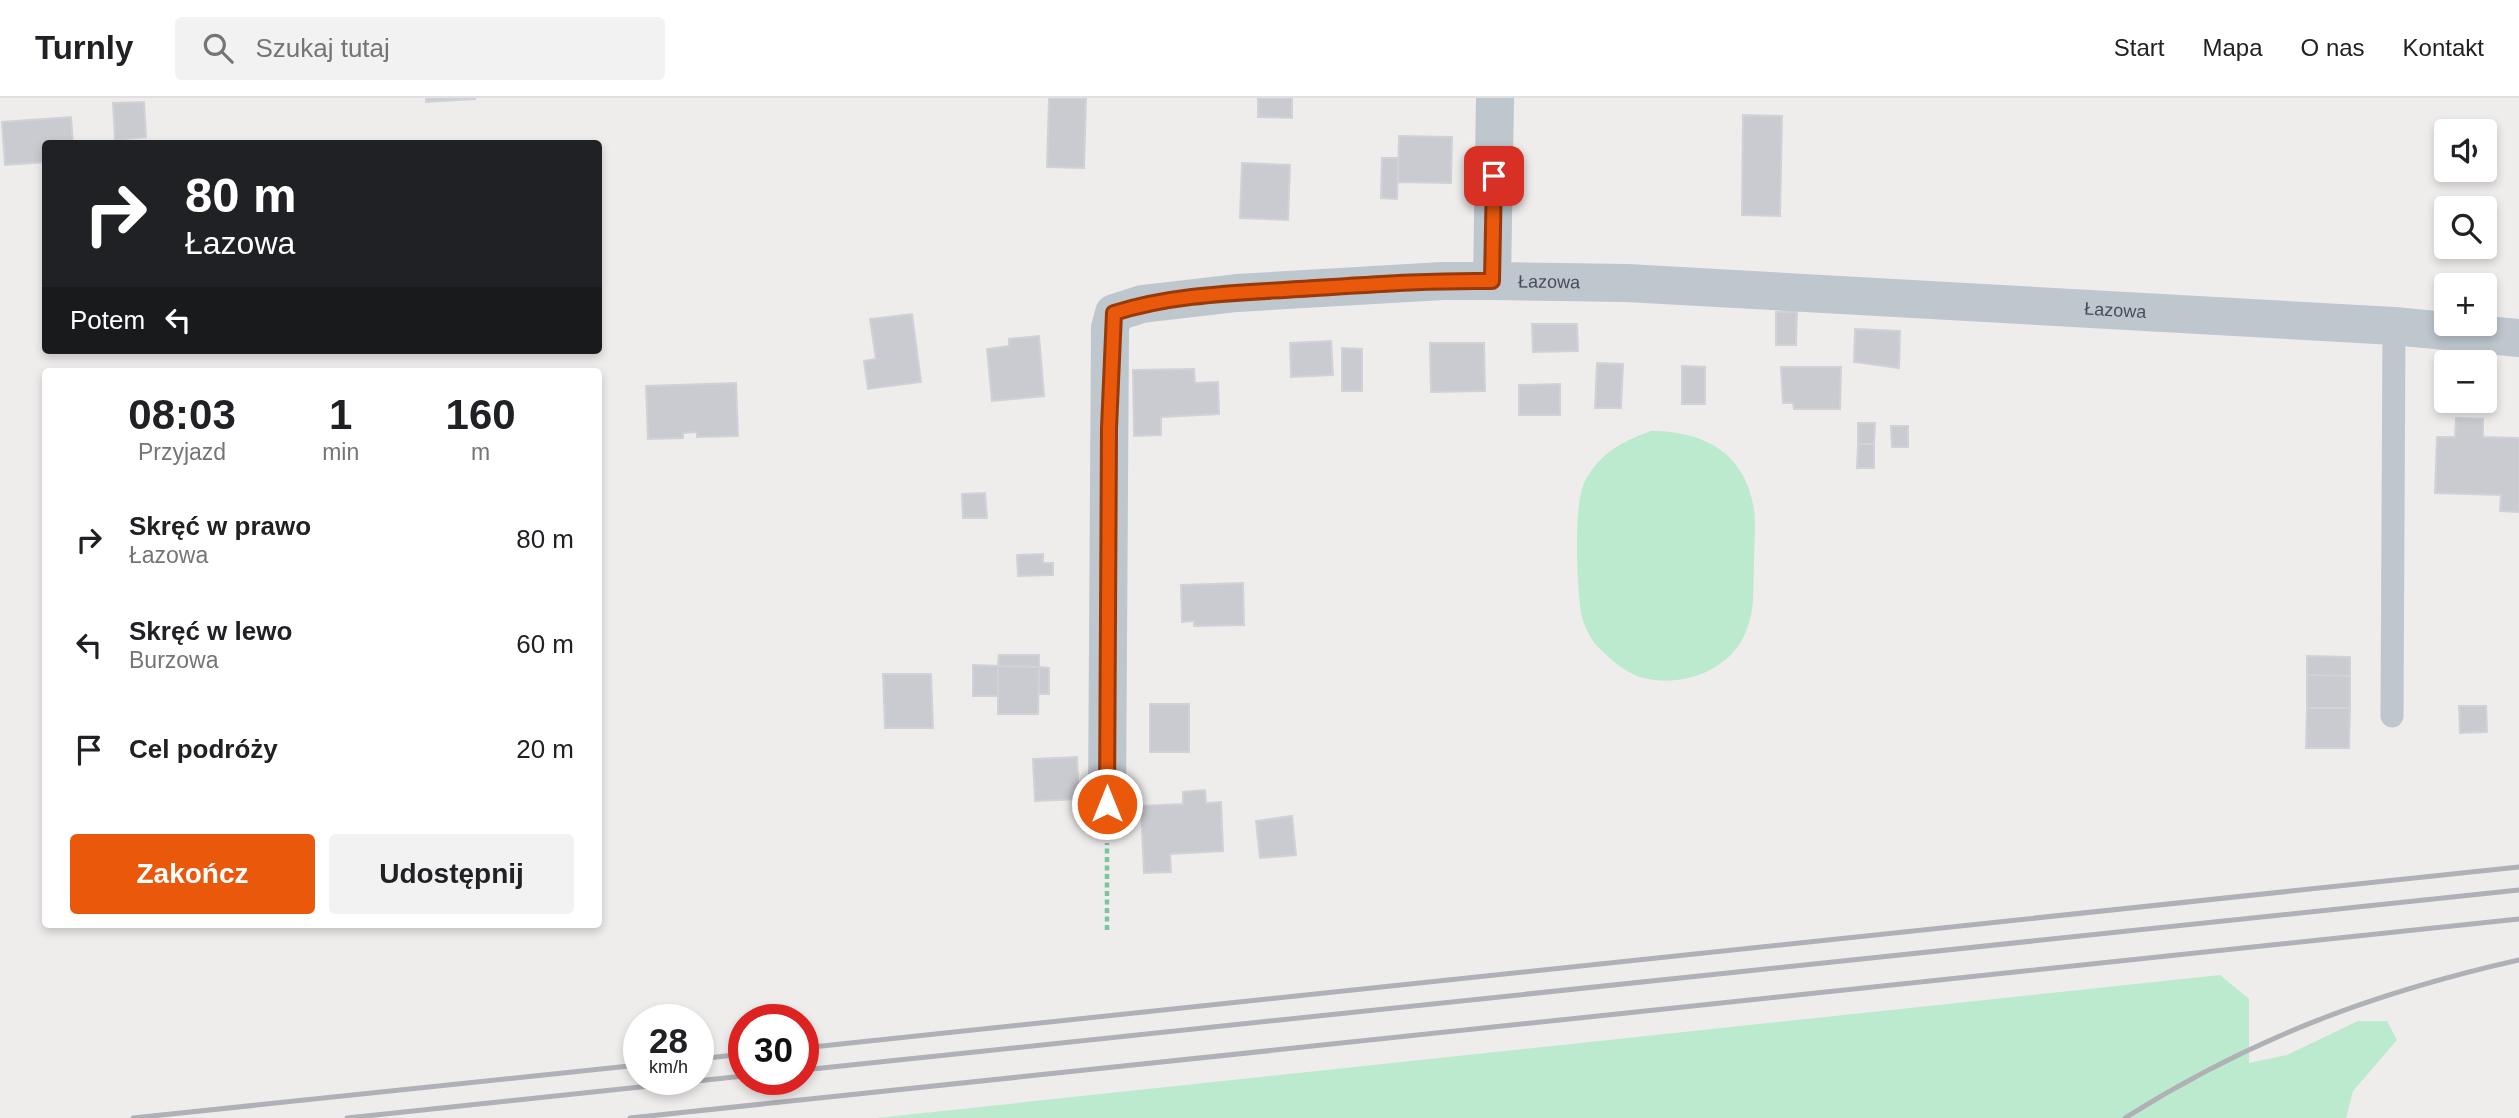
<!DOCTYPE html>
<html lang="pl">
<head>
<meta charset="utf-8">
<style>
  :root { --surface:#fff; --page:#f2f2f2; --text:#202124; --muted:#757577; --line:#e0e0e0; --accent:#ea580c }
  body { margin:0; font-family:Helvetica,sans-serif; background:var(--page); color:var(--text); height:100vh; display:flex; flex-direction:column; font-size:26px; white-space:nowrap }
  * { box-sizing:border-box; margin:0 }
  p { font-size:23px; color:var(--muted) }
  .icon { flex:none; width:38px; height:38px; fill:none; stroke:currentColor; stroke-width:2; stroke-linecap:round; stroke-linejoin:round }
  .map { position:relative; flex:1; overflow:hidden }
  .panel { position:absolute; left:42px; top:270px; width:560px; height:560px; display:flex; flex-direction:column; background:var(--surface); border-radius:7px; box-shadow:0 4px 10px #0003 }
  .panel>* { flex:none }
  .top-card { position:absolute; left:42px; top:42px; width:560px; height:214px; border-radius:7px; box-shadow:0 4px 10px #0003; background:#202124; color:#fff; overflow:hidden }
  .buttons { position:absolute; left:2434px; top:21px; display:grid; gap:14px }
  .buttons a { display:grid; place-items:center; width:63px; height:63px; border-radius:7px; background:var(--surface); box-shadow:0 4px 10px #0003; font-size:35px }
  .speed { position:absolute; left:623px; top:906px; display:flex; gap:14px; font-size:35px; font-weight:700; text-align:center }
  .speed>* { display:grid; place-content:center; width:91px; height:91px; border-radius:50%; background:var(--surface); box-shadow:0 4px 10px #0003; line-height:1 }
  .speed small { font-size:18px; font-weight:400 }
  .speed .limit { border:10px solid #d22; background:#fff; color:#111 }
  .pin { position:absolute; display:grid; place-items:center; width:60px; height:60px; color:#fff; margin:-30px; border-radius:14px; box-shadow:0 4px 10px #0006 }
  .me { position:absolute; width:77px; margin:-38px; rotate:0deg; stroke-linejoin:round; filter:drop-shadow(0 0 5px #0008) }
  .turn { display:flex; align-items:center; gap:24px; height:147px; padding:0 28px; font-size:32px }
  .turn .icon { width:91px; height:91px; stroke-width:2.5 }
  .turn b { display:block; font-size:49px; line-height:60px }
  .then { display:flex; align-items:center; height:66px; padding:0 28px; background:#0003; gap:14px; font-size:26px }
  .eta { display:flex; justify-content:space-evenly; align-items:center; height:119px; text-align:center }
  .eta b { font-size:42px; font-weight:700; line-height:49px }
  .primary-button { display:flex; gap:14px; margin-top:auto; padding:14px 28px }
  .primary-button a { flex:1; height:80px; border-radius:7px; background:var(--accent); color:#fff; font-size:28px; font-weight:700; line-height:80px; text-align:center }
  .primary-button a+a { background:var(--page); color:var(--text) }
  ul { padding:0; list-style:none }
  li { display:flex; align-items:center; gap:21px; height:105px; padding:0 28px }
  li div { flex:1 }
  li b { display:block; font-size:26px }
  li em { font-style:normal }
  header { display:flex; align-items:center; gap:42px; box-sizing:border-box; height:98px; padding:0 35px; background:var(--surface); border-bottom:2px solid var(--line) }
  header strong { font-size:33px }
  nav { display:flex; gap:38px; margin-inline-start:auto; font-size:24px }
  .search { width:490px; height:63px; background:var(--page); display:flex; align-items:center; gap:18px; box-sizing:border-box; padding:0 24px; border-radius:7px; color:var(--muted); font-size:26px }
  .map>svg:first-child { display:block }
  .green { fill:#bceacf }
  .building { fill:#cacbd1; stroke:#d0d2d7; stroke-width:2 }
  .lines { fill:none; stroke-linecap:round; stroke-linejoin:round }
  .path { stroke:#77c5a1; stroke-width:4.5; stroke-dasharray:5 3.5; stroke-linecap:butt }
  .lane { stroke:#bec6ce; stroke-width:23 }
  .street { stroke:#bec6ce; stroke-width:38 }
  .rail { stroke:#afb1b6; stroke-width:5 }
  .route-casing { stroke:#983908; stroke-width:18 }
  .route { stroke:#ea580c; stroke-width:12 }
  .labels { text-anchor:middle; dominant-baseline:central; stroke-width:5; stroke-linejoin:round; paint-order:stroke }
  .street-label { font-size:18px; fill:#464f58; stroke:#fff }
</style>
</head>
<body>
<header>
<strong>Turnly</strong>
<div class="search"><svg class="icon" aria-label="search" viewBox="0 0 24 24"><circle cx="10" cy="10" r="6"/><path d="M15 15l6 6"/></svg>Szukaj tutaj</div>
<nav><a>Start</a><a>Mapa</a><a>O nas</a><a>Kontakt</a></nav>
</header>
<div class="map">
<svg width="2519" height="1020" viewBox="0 0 2519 1020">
  <rect width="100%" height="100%" fill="#efecec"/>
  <path class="green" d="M1651,333c52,0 94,21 103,78 2,17 0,36 0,53 -1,27 2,53 -12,78 -19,34 -66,48 -102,37 -17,-6 -30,-18 -43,-31 -7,-7 -14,-23 -16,-33 -4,-28 -8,-109 4,-132 15,-28 38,-40 66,-50z
    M2220,877l29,24v64l38,-8 71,-34h29l10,19 -44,51 -7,27h-1470z"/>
  <path class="building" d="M426,0h49v1l-49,3z
    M1049,0h37l-2,70 -37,-1z
    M1258,0h34v20l-34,-1z
    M144,4l2,35 -31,3 -2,-37z
    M1743,17l39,1 -2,100 -38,-1z
    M71,19l2,27h-27v18l-41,3 -3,-43z
    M1399,38l53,1 -1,46 -53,-1z
    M1382,60h16l-1,41 -16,-1z
    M1242,65l48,2 -2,55 -48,-2z
    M1776,214h21l-1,33h-20z
    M912,216l9,68 -53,7 -4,-28 12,-2 -6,-40z
    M1532,226h45l1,27 -45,1z
    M1855,231l45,2 -1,37 -45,-6z
    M1039,238l5,60 -52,5 -5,-52 22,-3v-7z
    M1331,243l2,34 -42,2 -1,-34z
    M1430,245h54l1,48 -54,1z
    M1342,250l20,1v42h-20z
    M1597,265l26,1 -2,44h-26z
    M1682,268l23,1v37h-23z
    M1781,269h60l-1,42h-46l-1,-6h-10z
    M1194,271l1,14 23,-1 1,32 -58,3v18l-27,1 -1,-66z
    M736,285l2,53 -41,1v-5l-14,1v5l-35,1 -2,-53z
    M1560,286v31h-41v-30z
    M2456,320l27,1v18l36,1v74l-19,-1 1,-16 -66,-2 2,-56h18z
    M1858,325h17l-1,21h-16z
    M1891,328h17v21h-16z
    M1858,346h16v24h-17z
    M985,395l2,25h-24l-1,-24z
    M1043,456v9h10v12l-35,1 -1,-21z
    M1243,485l1,42 -50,1v-5l-12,1 -1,-37z
    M999,557h40v12l-41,-1z
    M2307,558l43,1v19l-43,-1z
    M973,567l25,1v30h-25z
    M998,568l41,1 -1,47h-40z
    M1039,569l10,1v26h-10z
    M883,576h48l2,54h-48z
    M2307,577l43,1v32h-43z
    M1150,606h39v48h-39z
    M2459,608h27l1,26 -27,1z
    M2307,610h43l-1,40h-43z
    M1077,659l2,42 -44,2 -2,-42z
    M1205,692l1,13 15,-1 2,49 -53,3 1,18 -27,1 -3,-67 42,-2v-12z
    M1292,718l4,39 -36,3 -4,-37z"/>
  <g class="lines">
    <path class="path" d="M1107,832v-87"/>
    <path class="lane" d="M2392,618l2,-390"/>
    <g class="street">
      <path d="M1492,183l3,-183"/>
      <path id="s1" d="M1107,706l3,-476 4,-15 28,-9 95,-11 206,-12h49l135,2 767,43 125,12"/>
    </g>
    <path class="rail" d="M803,950l1716,-181
      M698,961l46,-5
      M803,972l1716,-180
      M133,1020l506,-53
      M347,1020l397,-42
      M630,1020l1889,-199
      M2125,1020c127,-80 248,-125 394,-158"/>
  </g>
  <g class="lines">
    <g class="route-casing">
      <path id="route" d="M1107,706l2,-376 5,-115c59,-19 123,-20 185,-24 65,-4 129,-9 193,-8l2,-105"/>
    </g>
    <use href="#route" class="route"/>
  </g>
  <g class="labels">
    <g class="street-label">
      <text stroke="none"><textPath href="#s1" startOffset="929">Łazowa</textPath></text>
      <text stroke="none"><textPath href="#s1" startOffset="1496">Łazowa</textPath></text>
    </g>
  </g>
</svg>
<div class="buttons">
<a><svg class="icon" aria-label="sound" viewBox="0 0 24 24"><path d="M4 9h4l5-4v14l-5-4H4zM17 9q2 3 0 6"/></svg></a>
<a><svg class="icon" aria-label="search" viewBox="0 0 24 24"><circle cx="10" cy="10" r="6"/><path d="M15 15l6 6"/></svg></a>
<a>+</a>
<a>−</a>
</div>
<div class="speed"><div>28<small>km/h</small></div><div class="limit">30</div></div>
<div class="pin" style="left:1494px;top:78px;background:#d93025"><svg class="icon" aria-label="arrive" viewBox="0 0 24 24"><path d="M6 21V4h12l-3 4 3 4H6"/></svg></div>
<svg class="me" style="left:1107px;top:706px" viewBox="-20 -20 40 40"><circle r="17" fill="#ea580c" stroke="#fff" stroke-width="3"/><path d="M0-11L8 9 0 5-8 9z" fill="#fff"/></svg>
<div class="top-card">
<div class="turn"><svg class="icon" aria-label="right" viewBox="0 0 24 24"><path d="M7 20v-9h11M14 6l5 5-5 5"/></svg><div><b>80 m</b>Łazowa</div></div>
<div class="then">Potem<svg class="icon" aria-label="left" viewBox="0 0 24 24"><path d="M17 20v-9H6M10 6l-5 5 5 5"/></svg></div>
</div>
<section class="panel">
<div class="eta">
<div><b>08:03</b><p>Przyjazd</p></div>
<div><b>1</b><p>min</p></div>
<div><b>160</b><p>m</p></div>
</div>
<ul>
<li><svg class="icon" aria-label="right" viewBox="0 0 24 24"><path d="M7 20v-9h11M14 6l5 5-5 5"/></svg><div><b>Skręć w prawo</b><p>Łazowa</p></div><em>80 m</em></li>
<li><svg class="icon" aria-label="left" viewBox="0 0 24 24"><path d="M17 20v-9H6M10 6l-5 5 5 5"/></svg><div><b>Skręć w lewo</b><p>Burzowa</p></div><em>60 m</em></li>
<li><svg class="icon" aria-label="arrive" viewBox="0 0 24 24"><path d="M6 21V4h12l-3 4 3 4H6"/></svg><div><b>Cel podróży</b></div><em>20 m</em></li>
</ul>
<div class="primary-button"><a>Zakończ</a><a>Udostępnij</a></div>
</section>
</div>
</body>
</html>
